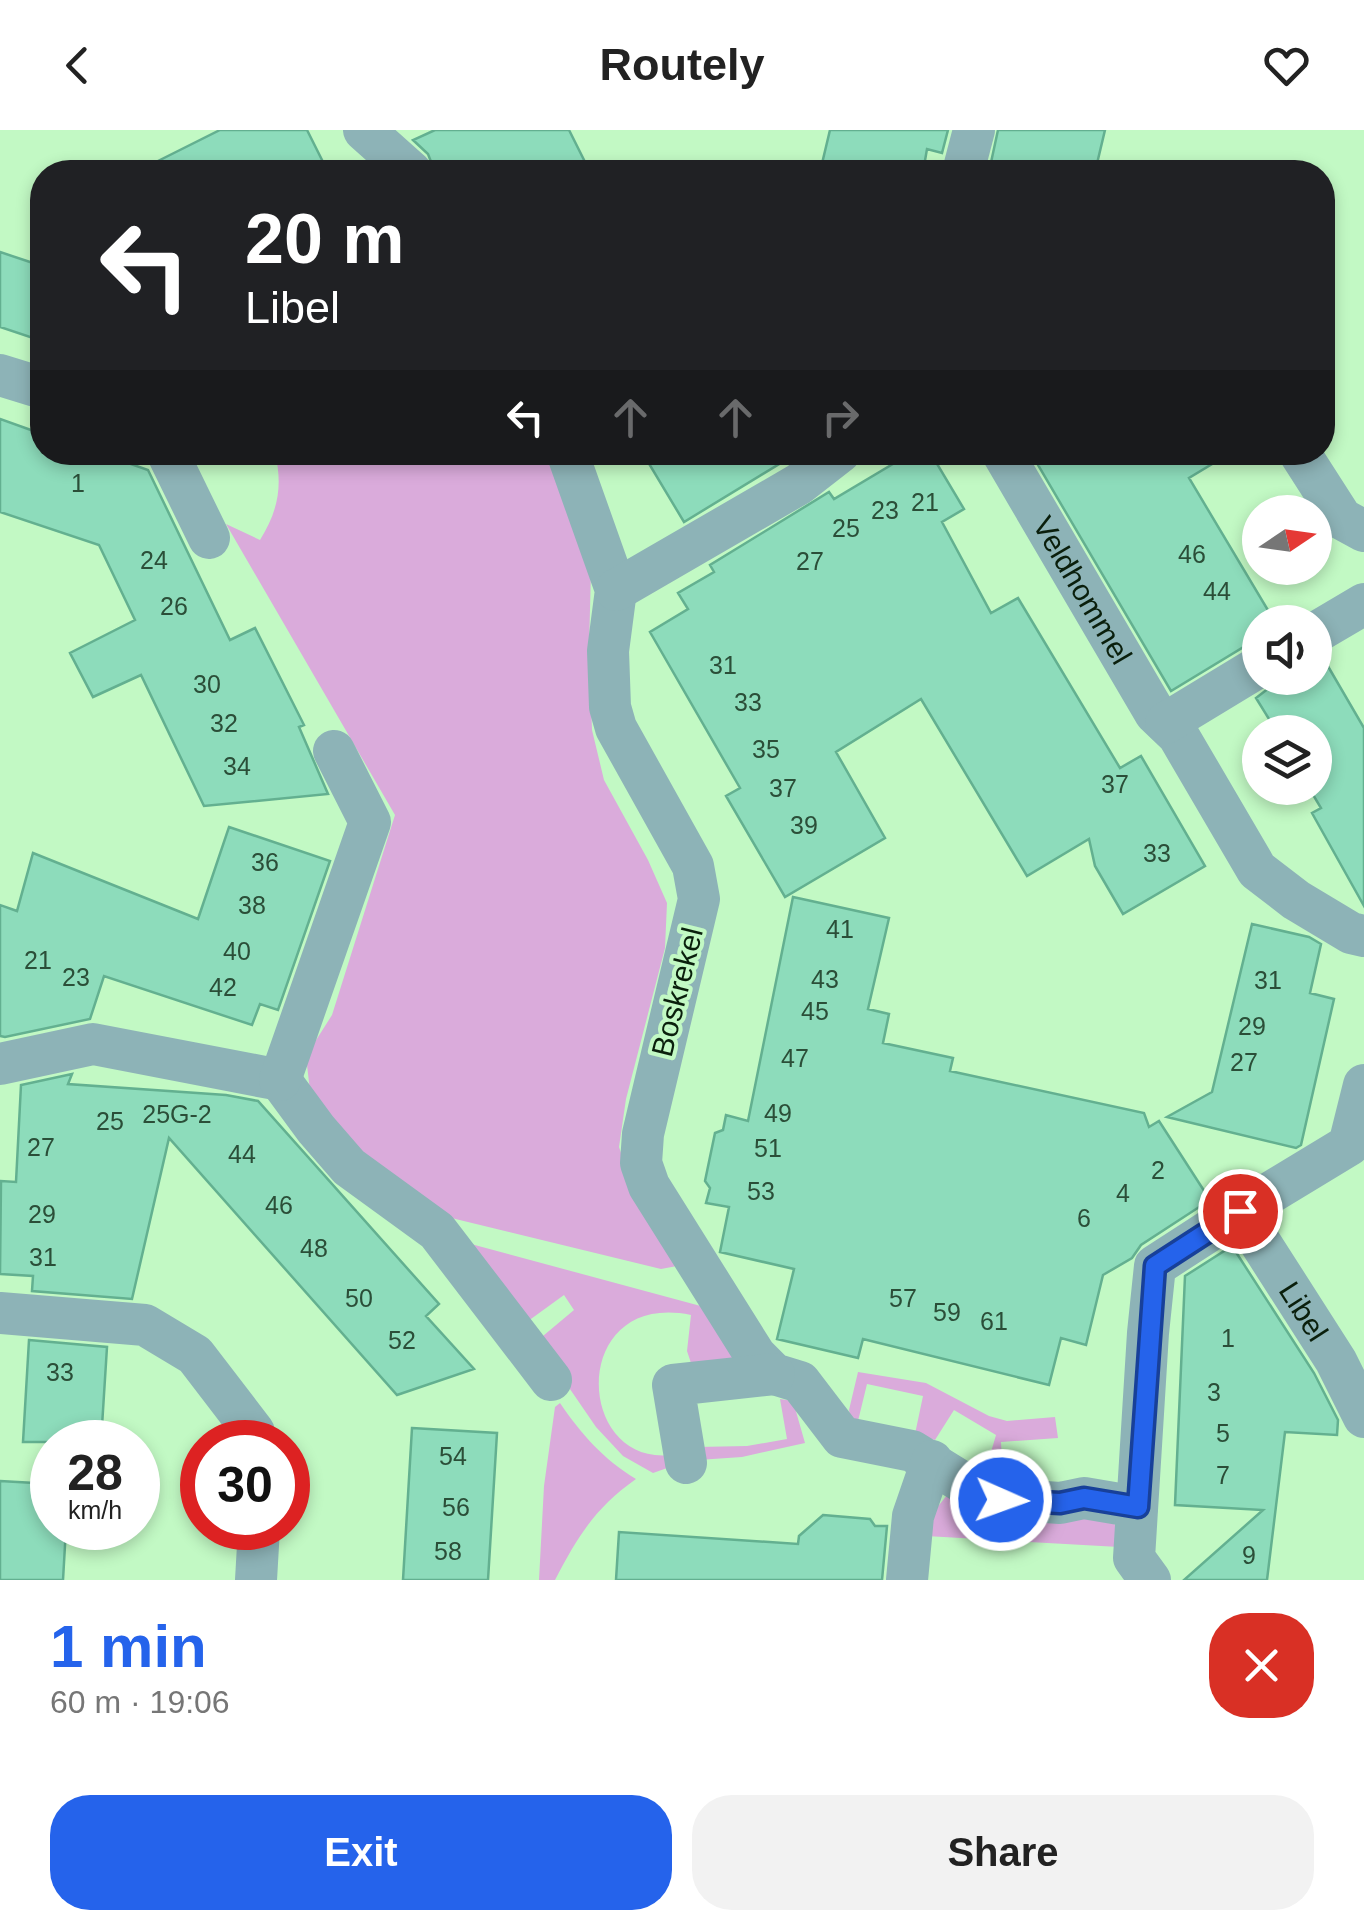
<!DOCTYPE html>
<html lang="en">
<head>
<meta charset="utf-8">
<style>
  :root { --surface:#fff; --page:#f2f2f2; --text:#222; --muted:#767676; --accent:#2563eb }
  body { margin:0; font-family:Helvetica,sans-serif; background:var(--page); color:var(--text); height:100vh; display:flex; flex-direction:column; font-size:38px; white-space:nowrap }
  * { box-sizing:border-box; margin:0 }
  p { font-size:32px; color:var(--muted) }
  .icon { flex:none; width:55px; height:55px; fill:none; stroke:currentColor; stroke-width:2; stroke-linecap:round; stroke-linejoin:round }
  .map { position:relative; height:1450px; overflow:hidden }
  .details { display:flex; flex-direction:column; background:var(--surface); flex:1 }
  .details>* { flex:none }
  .top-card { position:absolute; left:30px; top:30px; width:1305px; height:305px; border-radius:40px; box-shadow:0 5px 15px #0003; background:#202124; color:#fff; overflow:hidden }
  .needle { width:65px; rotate:77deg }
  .buttons { position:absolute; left:1242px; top:365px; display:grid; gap:20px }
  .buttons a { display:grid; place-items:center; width:90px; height:90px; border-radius:50%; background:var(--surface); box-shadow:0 5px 15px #0003; font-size:50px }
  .speed { position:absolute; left:30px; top:1290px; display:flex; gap:20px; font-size:50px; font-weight:700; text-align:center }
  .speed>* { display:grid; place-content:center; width:130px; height:130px; border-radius:50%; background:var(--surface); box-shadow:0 5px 15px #0003; line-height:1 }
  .speed small { font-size:25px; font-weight:400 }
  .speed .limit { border:15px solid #d22; background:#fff; color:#111 }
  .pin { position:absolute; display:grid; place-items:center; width:85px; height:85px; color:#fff; margin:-42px; border:5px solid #fff; border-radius:50%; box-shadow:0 2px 10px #0007 }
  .me { position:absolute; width:110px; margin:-55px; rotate:92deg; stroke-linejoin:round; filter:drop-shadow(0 0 8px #0008) }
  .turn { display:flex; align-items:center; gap:35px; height:210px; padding:0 50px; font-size:45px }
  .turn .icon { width:130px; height:130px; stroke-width:2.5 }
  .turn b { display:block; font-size:70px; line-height:85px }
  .lanes { display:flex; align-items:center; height:95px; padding:0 50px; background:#0003; justify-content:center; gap:50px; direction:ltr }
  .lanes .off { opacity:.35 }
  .round { display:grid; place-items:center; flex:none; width:105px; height:105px; border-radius:40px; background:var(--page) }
  .head { display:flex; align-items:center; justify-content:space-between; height:170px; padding:0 50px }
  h1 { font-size:60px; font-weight:700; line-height:75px; color:var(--accent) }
  .button { display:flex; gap:20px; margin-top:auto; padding:20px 50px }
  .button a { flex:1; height:115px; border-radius:40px; background:var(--accent); color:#fff; font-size:40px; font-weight:700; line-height:115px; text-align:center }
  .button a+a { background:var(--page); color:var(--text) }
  header { display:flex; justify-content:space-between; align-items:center; height:130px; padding:0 50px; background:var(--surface); font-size:45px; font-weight:700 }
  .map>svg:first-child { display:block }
  .green { fill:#daabdb }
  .building { fill:#8ddcbb; stroke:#63b090; stroke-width:2.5 }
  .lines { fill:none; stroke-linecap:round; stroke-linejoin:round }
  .minor { stroke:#8db3b7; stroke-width:42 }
  .route-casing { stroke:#184099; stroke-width:25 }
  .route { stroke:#2563eb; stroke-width:18 }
  .labels { text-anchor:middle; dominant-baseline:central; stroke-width:8; stroke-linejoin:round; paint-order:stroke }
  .number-label { font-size:25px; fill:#2b4e38 }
  .street-label { font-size:30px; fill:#0a1f0c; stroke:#c2f9c4 }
</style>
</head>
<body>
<header><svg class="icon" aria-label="back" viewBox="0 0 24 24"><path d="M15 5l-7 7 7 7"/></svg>Routely<svg class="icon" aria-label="heart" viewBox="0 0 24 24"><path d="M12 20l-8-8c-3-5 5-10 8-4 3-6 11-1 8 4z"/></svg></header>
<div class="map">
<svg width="1364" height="1450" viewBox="0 0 1364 1450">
  <rect width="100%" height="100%" fill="#c2f9c4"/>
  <path class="green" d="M275,323h279l37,118 -2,77 3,82 12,50 44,80 19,43 -2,45 -39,151 -7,48 15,43 43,76 -16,3 -226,-55 -58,-41 -66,-73 -5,-44 26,-41 63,-200 -169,-291 34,16c18,-29 23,-54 15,-87z
    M471,1114l237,64 30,50 -47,5 -4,-12 4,-36c-122,-25 -117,151 -20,140l2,11 -20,7 -30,-17 -27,-29 -59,-86 37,-31 -10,-15 -40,29z
    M858,1242l68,11 63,33 18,5 48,-4 3,21 -57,4 2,35h-15l-2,-8 10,-34 -42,-25 -19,30 -20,-6 8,-38 -56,-12 -9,37 -7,-2 -2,-9z
    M780,1269l13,2 12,42 -63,14 -44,3 -1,-13 50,-1 40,-7z
    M560,1273c22,32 43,56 76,76 -41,29 -58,57 -81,101h-16l5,-94 11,-79z
    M948,1364l40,23 38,6h23l46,-8 25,12 -1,20 -193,-11 9,-26z"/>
  <path class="building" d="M220,0h87l21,42h-192z
    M435,0h134l21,42h-155l-7,-18 -15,-14z
    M830,0h118l-6,23 -15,-4 -4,23h-103z
    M998,0h107l-10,42h-86l-19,-5z
    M0,122l42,14v75l-42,-14z
    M0,289l42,15v18h55l51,18 82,170 25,-12 49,97 -5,2 29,67 -124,12 -63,-131 -48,22 -23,-44 65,-33 -36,-75 -99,-33z
    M642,322h157l-115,70z
    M913,322h17l34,57 -22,13 49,91 27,-15 102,170 21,-12 64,110 -82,48 -28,-48 -6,-27 -62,37 -106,-177 -85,53 49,86 -100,59 -59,-101 14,-8 -90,-156 38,-23 -10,-16 36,-21 -4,-7 119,-73 5,7z
    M1059,322h173l-43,26 86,144h-15v19l-13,4 -76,46 -133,-226z
    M1322,526l42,72v178l-52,-93 9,-5 -12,-20h6v-56h-38l-21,-34 26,-20h33v-20z
    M229,697l101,34 -52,149 -18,-6 -8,21 -148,-49 -14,43 -85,18 -5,-1v-131l17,6 16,-58 165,66z
    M793,767l96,21 -21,91 21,5 -6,29 70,15 -3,13 194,42 5,14 10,-6 51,79 -69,45 -9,13 -29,17 -17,70 -25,-7 -12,47 -186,-46 -5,19 -81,-19 17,-70 -74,-17 9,-45 -23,-4 4,-15 -5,-7 10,-48 8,-3 3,-15 22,6z
    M1252,794l57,13 12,7 -11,49 24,6 -33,146 -5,3 -129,-31 45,-25z
    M72,944l-4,10 158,11 32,6 181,203 -13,12 48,53 -77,26 -228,-257 -37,161 -100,-8 1,-15 -33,-2 1,-93 15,1 5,-97z
    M1232,1116l82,127 24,47 -1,15 -52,-3 -18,148h-83l79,-70 -88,-5 10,-229z
    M29,1210l78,7 -6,95h-78z
    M412,1298l85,5 -9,147h-85z
    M0,1351l52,3v44h14l-3,52h-63z
    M823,1385l47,4 5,7h12l-5,54h-266l3,-48 179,12 1,-8z"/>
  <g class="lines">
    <g class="minor">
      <path d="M364,0l47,42"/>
      <path d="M963,42l11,-42"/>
      <path d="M0,245l42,13"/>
      <path d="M167,322l42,86"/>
      <path d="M567,322l49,138 -8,61 2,56 6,21 77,138 6,33 -56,235 -2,29 8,23 106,169 19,19 26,8 42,55 70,14 76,47 72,5 24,-5 53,9"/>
      <path id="s1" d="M1002,322l153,261 23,22 79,135 39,30 55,33 13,3"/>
      <path d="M1299,322l43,67 22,12"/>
      <path d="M616,460l183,-106 41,-32"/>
      <path d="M1315,503l49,-29"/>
      <path d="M1166,593l94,-57"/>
      <path d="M0,934l93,-20 187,36"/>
      <path d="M280,950l36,49 33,38 88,64 114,149"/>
      <path d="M280,950l90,-258 -36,-71"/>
      <path d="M1240,1081l109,-66 15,-60"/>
      <path d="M0,1183l145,12 50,30 59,77 1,10"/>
      <path d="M686,1333l-13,-78 101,-11"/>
      <path d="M256,1450l3,-52"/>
      <path d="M907,1450l6,-64 19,-55"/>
      <path id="s2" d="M1150,1450l-16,-22 14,-225 7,-67 85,-55 96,150 28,56"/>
    </g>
  </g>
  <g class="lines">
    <g class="route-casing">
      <path id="route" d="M1001,1370l59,3 24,-5 54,9 17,-241 85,-55"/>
    </g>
    <use href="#route" class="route"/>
  </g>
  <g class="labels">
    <g class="number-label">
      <text x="78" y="353">1</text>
      <text x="925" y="372">21</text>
      <text x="885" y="380">23</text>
      <text x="846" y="398">25</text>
      <text x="1192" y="424">46</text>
      <text x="154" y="430">24</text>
      <text x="810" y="431">27</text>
      <text x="1217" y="461">44</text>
      <text x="174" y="476">26</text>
      <text x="723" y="535">31</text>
      <text x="207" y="554">30</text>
      <text x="748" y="572">33</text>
      <text x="224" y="593">32</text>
      <text x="766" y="619">35</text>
      <text x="237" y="636">34</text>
      <text x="1115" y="654">37</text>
      <text x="783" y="658">37</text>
      <text x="804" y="695">39</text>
      <text x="1157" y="723">33</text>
      <text x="265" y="732">36</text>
      <text x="252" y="775">38</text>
      <text x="840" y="799">41</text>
      <text x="237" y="821">40</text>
      <text x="38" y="830">21</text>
      <text x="76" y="847">23</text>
      <text x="825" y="849">43</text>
      <text x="1268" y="850">31</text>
      <text x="223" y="857">42</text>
      <text x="815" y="881">45</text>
      <text x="1252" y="896">29</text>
      <text x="795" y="928">47</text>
      <text x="1244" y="932">27</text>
      <text x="778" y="983">49</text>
      <text x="177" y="984">25G-2</text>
      <text x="110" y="991">25</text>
      <text x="41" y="1017">27</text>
      <text x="768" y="1018">51</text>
      <text x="242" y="1024">44</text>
      <text x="1158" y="1040">2</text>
      <text x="761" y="1061">53</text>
      <text x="1123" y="1063">4</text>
      <text x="279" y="1075">46</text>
      <text x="42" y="1084">29</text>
      <text x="1084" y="1088">6</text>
      <text x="314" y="1118">48</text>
      <text x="43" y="1127">31</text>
      <text x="359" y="1168">50</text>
      <text x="903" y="1168">57</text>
      <text x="947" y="1182">59</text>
      <text x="994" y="1191">61</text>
      <text x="1228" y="1208">1</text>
      <text x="402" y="1210">52</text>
      <text x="60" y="1242">33</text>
      <text x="1214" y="1262">3</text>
      <text x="1223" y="1303">5</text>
      <text x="453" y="1326">54</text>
      <text x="1223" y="1345">7</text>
      <text x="456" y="1377">56</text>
      <text x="448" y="1421">58</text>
      <text x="1249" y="1425">9</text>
    </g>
    <g class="street-label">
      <text stroke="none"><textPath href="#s1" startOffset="160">Veldhommel</textPath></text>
      <text transform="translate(677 862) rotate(-76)">Boskrekel</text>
      <text stroke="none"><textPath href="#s2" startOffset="540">Libel</textPath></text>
    </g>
  </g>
</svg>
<div class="buttons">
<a><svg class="needle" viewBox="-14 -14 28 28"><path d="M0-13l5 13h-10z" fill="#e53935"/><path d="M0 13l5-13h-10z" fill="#767676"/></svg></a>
<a><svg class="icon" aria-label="sound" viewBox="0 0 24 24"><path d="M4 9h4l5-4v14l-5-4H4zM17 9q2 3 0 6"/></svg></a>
<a><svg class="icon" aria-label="layers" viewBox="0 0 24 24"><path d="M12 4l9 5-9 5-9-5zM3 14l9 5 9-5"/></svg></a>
</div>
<div class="speed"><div>28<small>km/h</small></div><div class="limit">30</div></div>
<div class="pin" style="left:1240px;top:1081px;background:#d93025"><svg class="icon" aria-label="arrive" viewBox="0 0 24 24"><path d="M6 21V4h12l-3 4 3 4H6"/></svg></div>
<svg class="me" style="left:1001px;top:1370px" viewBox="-20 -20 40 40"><circle r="17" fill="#2563eb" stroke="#fff" stroke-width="3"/><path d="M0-11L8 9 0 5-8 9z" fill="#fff"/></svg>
<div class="top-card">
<div class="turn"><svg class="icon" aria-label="left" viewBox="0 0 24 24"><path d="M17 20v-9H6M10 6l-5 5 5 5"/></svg><div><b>20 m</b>Libel</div></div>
<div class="lanes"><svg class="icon" aria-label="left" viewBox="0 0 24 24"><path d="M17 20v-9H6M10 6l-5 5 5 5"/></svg><svg class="icon off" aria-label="ahead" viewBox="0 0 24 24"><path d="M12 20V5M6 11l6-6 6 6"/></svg><svg class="icon off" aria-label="ahead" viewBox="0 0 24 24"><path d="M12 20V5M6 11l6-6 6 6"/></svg><svg class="icon off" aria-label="right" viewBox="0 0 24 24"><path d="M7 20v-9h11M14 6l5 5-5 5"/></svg></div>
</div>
</div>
<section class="details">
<div class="head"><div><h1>1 min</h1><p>60 m · 19:06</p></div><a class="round" style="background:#d93025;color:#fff"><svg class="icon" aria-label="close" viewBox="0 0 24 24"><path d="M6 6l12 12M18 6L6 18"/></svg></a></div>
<div class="button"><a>Exit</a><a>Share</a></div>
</section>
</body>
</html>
